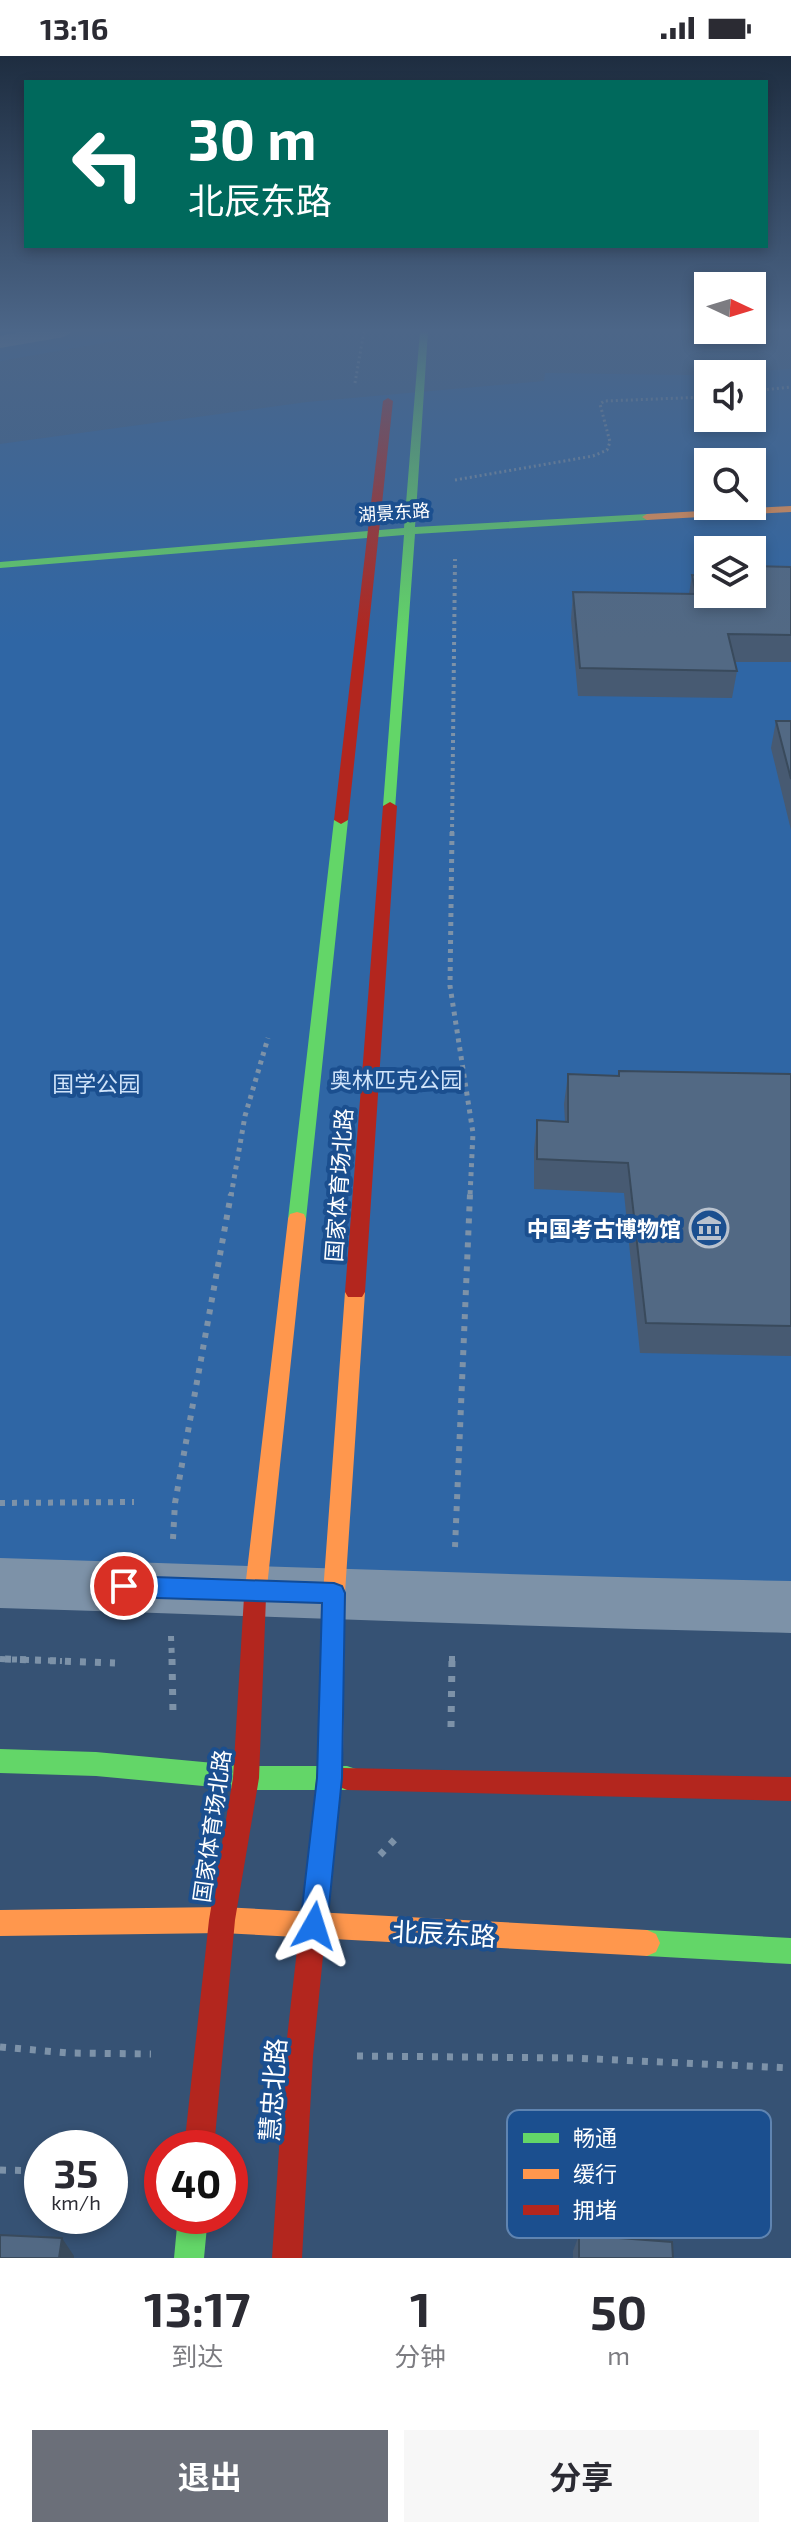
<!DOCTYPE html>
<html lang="zh">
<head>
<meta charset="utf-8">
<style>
  :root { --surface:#fff; --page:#f7f7f7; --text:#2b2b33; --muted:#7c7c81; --accent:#6b6f79 }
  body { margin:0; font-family:"Exo 2","Noto Sans SC",sans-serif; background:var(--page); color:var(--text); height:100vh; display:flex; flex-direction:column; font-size:30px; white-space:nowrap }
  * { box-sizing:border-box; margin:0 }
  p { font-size:26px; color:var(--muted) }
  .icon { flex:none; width:44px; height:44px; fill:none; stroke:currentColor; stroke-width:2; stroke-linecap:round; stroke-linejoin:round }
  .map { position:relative; height:2202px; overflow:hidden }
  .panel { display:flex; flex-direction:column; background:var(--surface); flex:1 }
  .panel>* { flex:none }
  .hud { position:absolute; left:24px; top:24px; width:744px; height:168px; border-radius:0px; box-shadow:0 4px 12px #0003; background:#00695c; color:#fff; overflow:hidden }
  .needle { width:52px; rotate:94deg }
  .buttons { position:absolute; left:694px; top:216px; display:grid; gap:16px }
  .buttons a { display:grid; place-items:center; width:72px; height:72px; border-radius:0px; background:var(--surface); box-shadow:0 4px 12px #0003; font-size:40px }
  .speed { position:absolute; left:24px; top:2074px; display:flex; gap:16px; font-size:40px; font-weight:700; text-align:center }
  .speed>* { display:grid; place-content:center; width:104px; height:104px; border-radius:50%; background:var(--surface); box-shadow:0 4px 12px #0003; line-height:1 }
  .speed small { font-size:20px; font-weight:400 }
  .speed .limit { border:12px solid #d22; background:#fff; color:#111 }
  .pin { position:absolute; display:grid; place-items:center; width:68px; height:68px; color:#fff; margin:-34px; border:4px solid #fff; border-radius:50%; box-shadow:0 2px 8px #0007 }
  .me { position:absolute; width:88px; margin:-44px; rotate:6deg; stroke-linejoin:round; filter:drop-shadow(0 0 6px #0008) }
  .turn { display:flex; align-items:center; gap:28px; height:168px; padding:0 32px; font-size:36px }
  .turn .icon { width:104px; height:104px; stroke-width:2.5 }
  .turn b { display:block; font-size:56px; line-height:68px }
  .eta { display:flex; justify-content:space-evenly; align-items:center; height:136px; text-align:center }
  .eta b { font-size:48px; font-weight:700; line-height:56px }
  .primary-button { display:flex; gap:16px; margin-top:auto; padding:16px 32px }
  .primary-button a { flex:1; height:92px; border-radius:0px; background:var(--accent); color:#fff; font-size:32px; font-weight:700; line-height:92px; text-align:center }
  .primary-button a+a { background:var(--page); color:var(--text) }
  .status { display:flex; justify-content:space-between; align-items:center; height:56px; padding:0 40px; background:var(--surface); direction:ltr }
  .status svg { height:22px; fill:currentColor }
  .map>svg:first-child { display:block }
  .green { fill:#2f66a5; fill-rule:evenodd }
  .water { fill:#3b618d }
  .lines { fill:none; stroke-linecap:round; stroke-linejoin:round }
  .path-far4 { stroke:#7d92a8; stroke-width:3; stroke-dasharray:2 3; stroke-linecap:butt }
  .path-far3 { stroke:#7d92a8; stroke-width:4; stroke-dasharray:3 4; stroke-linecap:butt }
  .path-far2 { stroke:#7d92a8; stroke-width:5; stroke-dasharray:4 5; stroke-linecap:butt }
  .path-far1 { stroke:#7d92a8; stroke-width:6; stroke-dasharray:5 7; stroke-linecap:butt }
  .path { stroke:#7d92a8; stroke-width:7; stroke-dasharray:6 9; stroke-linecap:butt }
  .street { fill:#7d92a8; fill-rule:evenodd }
  .fast { fill:#63d668; fill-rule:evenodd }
  .slow { fill:#ff974d; fill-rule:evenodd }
  .jam { fill:#b3261e; fill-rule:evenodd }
  .wall { fill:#475a72 }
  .shaded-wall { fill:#394a5c }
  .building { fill:#526984; stroke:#394a5c; stroke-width:2 }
  .route { fill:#1a73e8; stroke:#114b97; stroke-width:2 }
  .labels { text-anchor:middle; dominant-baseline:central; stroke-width:8; stroke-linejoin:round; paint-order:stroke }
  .far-street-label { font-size:18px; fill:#fff; stroke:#1b4f8f }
  .park-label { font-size:22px; fill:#cfe3fa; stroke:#1b4f8f }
  .street-label { font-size:22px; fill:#fff; stroke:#1b4f8f }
  .poi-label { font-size:22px; font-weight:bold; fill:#fff; stroke:#1b4f8f; text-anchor:end }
  .near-street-label { font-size:26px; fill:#fff; stroke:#1b4f8f }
  .key { fill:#1b4f8f; stroke:#5f84b1; stroke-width:2 }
  .key-label { font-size:22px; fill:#fff }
</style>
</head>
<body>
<div class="status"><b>13:16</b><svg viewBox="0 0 49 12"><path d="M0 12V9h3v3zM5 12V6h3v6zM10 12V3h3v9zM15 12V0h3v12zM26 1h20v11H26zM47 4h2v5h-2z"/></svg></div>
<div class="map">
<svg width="791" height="2202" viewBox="0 0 791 2202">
  <rect width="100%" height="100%" fill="#365274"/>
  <path class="green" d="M0,275h791v1257l-791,-23zM708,318h44v44h-44zM708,406h44v44h-44zM708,494h44v44h-44z"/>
  <path class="water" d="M173,275h618v38l-103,6 -143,-2 -1,8 -237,21 -307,42v-83z"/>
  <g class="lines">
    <path class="path-far4" d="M355,327l9,-52
      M752,335l39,-4
      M455,424l138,-24 14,-6 3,-8 -10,-38 4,-3 104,-4"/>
    <path class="path-far3" d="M452,778l3,-275"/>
    <path class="path-far2" d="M452,776l-2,154 23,147 -3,63
      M231,1140l14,-80 23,-78"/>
    <path class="path-far1" d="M0,1447l134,-1
      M173,1483l2,-36 56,-309
      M455,1491l15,-353
      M171,1580l1,25
      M0,1603l62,2
      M452,1605v-12"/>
    <path class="path" d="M5,1603l110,4
      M172,1603l1,55
      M451,1671l1,-68
      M380,1799l18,-19
      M0,1991l69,6 82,1
      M357,2000l216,2 218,10
      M0,2114l42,1"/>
    <path class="street" d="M25,275h49l-10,6 -64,11v-12z
      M0,1502c264,8 527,18 791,23v52c-264,-6 -527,-17 -791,-25z"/>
    <path class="fast" d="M420,275h8l-13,196 232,-13 5,3 -5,3 -232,14 -20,275h-10l-2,-3 21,-271 -404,33v-6l404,-34z
      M341,760l7,4 -42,399 -2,5h-14l-2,-5 46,-399z
      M0,1693l96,3 150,14h101l9,3 4,9 -4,9 -9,3h-101l-150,-14 -96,-3z
      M647,1874l144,8v26l-144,-8 -9,-4 -4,-9 4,-9z
      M178,2160h30l-4,42h-30z"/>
    <path class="slow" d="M791,450v6l-144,8 -5,-3 5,-3z
      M297,1156l7,2 2,5 -40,378 -3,7 -8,3 -8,-3 -3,-7 44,-378 2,-5z
      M355,1229l7,2 3,5 -20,301 -2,162 -3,9 -9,3 -9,-3 -3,-9 4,-162 22,-301 3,-5z
      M222,1851l425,23 9,4 4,9 -4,9 -9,4 -425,-23 -222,3v-26z"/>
    <path class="jam" d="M388,342l5,3 -45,419 -7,4 -7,-4 49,-419z
      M390,746l7,4 -32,486 -3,5h-14l-3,-5 38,-486z
      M255,1531l8,3 3,7 -7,181 -24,142 -21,228h-30l25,-228 24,-142 11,-181 3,-7z
      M331,1687l9,3 3,9 -1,13 449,9v24l-444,-11 -7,-3 -27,269 -11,202h-30l13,-202 34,-301 3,-9z"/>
  </g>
  <path class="wall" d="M791,511v95h-57l3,9 -5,27 -154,-2 -7,-77 2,-27 116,2 3,-19 16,19z
    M776,665h15v109l-20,-82z
    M619,1015l172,3v282l-151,-3 -16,-160 -90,-4v-39l3,-30 28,2 -1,-18 4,-30 50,2z
    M579,2179l94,23h-100v-7z"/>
  <path class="shaded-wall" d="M62,2182l12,18v2h-15z"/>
  <path class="building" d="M752,510l39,1v68l-63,-1 9,37 -157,-3 -7,-76 123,2 -4,-19 16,1v18h44z
    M776,665h15v58z
    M619,1015l172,3v252l-145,-3 -18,-160 -91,-4v-39l31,2v-48l51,2z
    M0,2179l62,3 -3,20h-59z
    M579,2179l93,7 1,16h-94z"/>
  <linearGradient id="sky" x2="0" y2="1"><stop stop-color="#1e2d40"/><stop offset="0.47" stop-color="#4c6688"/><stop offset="1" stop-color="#4c6688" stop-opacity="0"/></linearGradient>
  <rect width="791" height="584" fill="url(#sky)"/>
  <path class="route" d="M124,1520l210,7 8,3 3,7 -3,185 -15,148 -4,9 -9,4 -10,-4 -4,-9 17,-148 5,-175 -198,-6 -8,-3 -4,-8 4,-7z"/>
  <defs>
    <g id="museum-ring" transform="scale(2)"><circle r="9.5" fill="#1b4f8f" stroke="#b9c2ce" stroke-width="1.5"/><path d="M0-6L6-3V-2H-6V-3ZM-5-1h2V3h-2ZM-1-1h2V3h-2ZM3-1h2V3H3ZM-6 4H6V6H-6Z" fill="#b9c2ce"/></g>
  </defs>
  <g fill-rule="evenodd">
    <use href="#museum-ring" x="709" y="1172"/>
  </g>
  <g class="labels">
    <g class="far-street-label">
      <text transform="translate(394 456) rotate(-4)">湖景东路</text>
    </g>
    <g class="park-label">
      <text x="396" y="1023">奥林匹克公园</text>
      <text x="96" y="1027">国学公园</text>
    </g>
    <g class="street-label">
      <text transform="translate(338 1129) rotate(-86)">国家体育场北路</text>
      <text transform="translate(211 1770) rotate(-82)">国家体育场北路</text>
    </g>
    <g class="poi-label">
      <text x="681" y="1172">中国考古博物馆</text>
    </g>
    <g class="near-street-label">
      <text transform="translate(444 1877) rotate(3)">北辰东路</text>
      <text transform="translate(272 2034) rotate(-86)">慧忠北路</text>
    </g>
  </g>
  <rect x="507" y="2054" width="264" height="128" rx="12" class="key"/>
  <rect x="523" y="2077" width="36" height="10" fill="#63d668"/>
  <rect x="523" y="2113" width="36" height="10" fill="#ff974d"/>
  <rect x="523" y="2149" width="36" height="10" fill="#b3261e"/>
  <g class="key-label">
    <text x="573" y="2090">畅通</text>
    <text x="573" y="2126">缓行</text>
    <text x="573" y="2162">拥堵</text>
  </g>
</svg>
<div class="buttons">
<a><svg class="needle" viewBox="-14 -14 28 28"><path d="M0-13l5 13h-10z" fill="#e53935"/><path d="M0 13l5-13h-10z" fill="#7c7c81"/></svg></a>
<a><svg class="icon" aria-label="sound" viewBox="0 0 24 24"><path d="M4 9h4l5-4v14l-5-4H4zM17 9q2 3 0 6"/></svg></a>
<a><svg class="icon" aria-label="search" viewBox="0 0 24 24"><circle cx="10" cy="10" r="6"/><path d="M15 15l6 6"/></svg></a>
<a><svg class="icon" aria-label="layers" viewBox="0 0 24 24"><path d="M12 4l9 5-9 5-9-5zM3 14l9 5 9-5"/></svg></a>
</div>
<div class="speed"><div>35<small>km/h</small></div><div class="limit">40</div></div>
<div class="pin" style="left:124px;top:1530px;background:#d93025"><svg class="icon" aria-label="arrive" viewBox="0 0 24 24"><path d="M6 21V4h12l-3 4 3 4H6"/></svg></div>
<svg class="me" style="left:314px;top:1870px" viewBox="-20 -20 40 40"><path d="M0-17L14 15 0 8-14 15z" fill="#1a73e8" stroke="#fff" stroke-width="4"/></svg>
<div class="hud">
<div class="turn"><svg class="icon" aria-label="left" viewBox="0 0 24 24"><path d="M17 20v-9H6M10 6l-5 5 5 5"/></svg><div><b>30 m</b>北辰东路</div></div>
</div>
</div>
<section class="panel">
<div class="eta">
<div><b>13:17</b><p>到达</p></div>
<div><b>1</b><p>分钟</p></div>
<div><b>50</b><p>m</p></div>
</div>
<div class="primary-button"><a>退出</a><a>分享</a></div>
</section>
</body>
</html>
